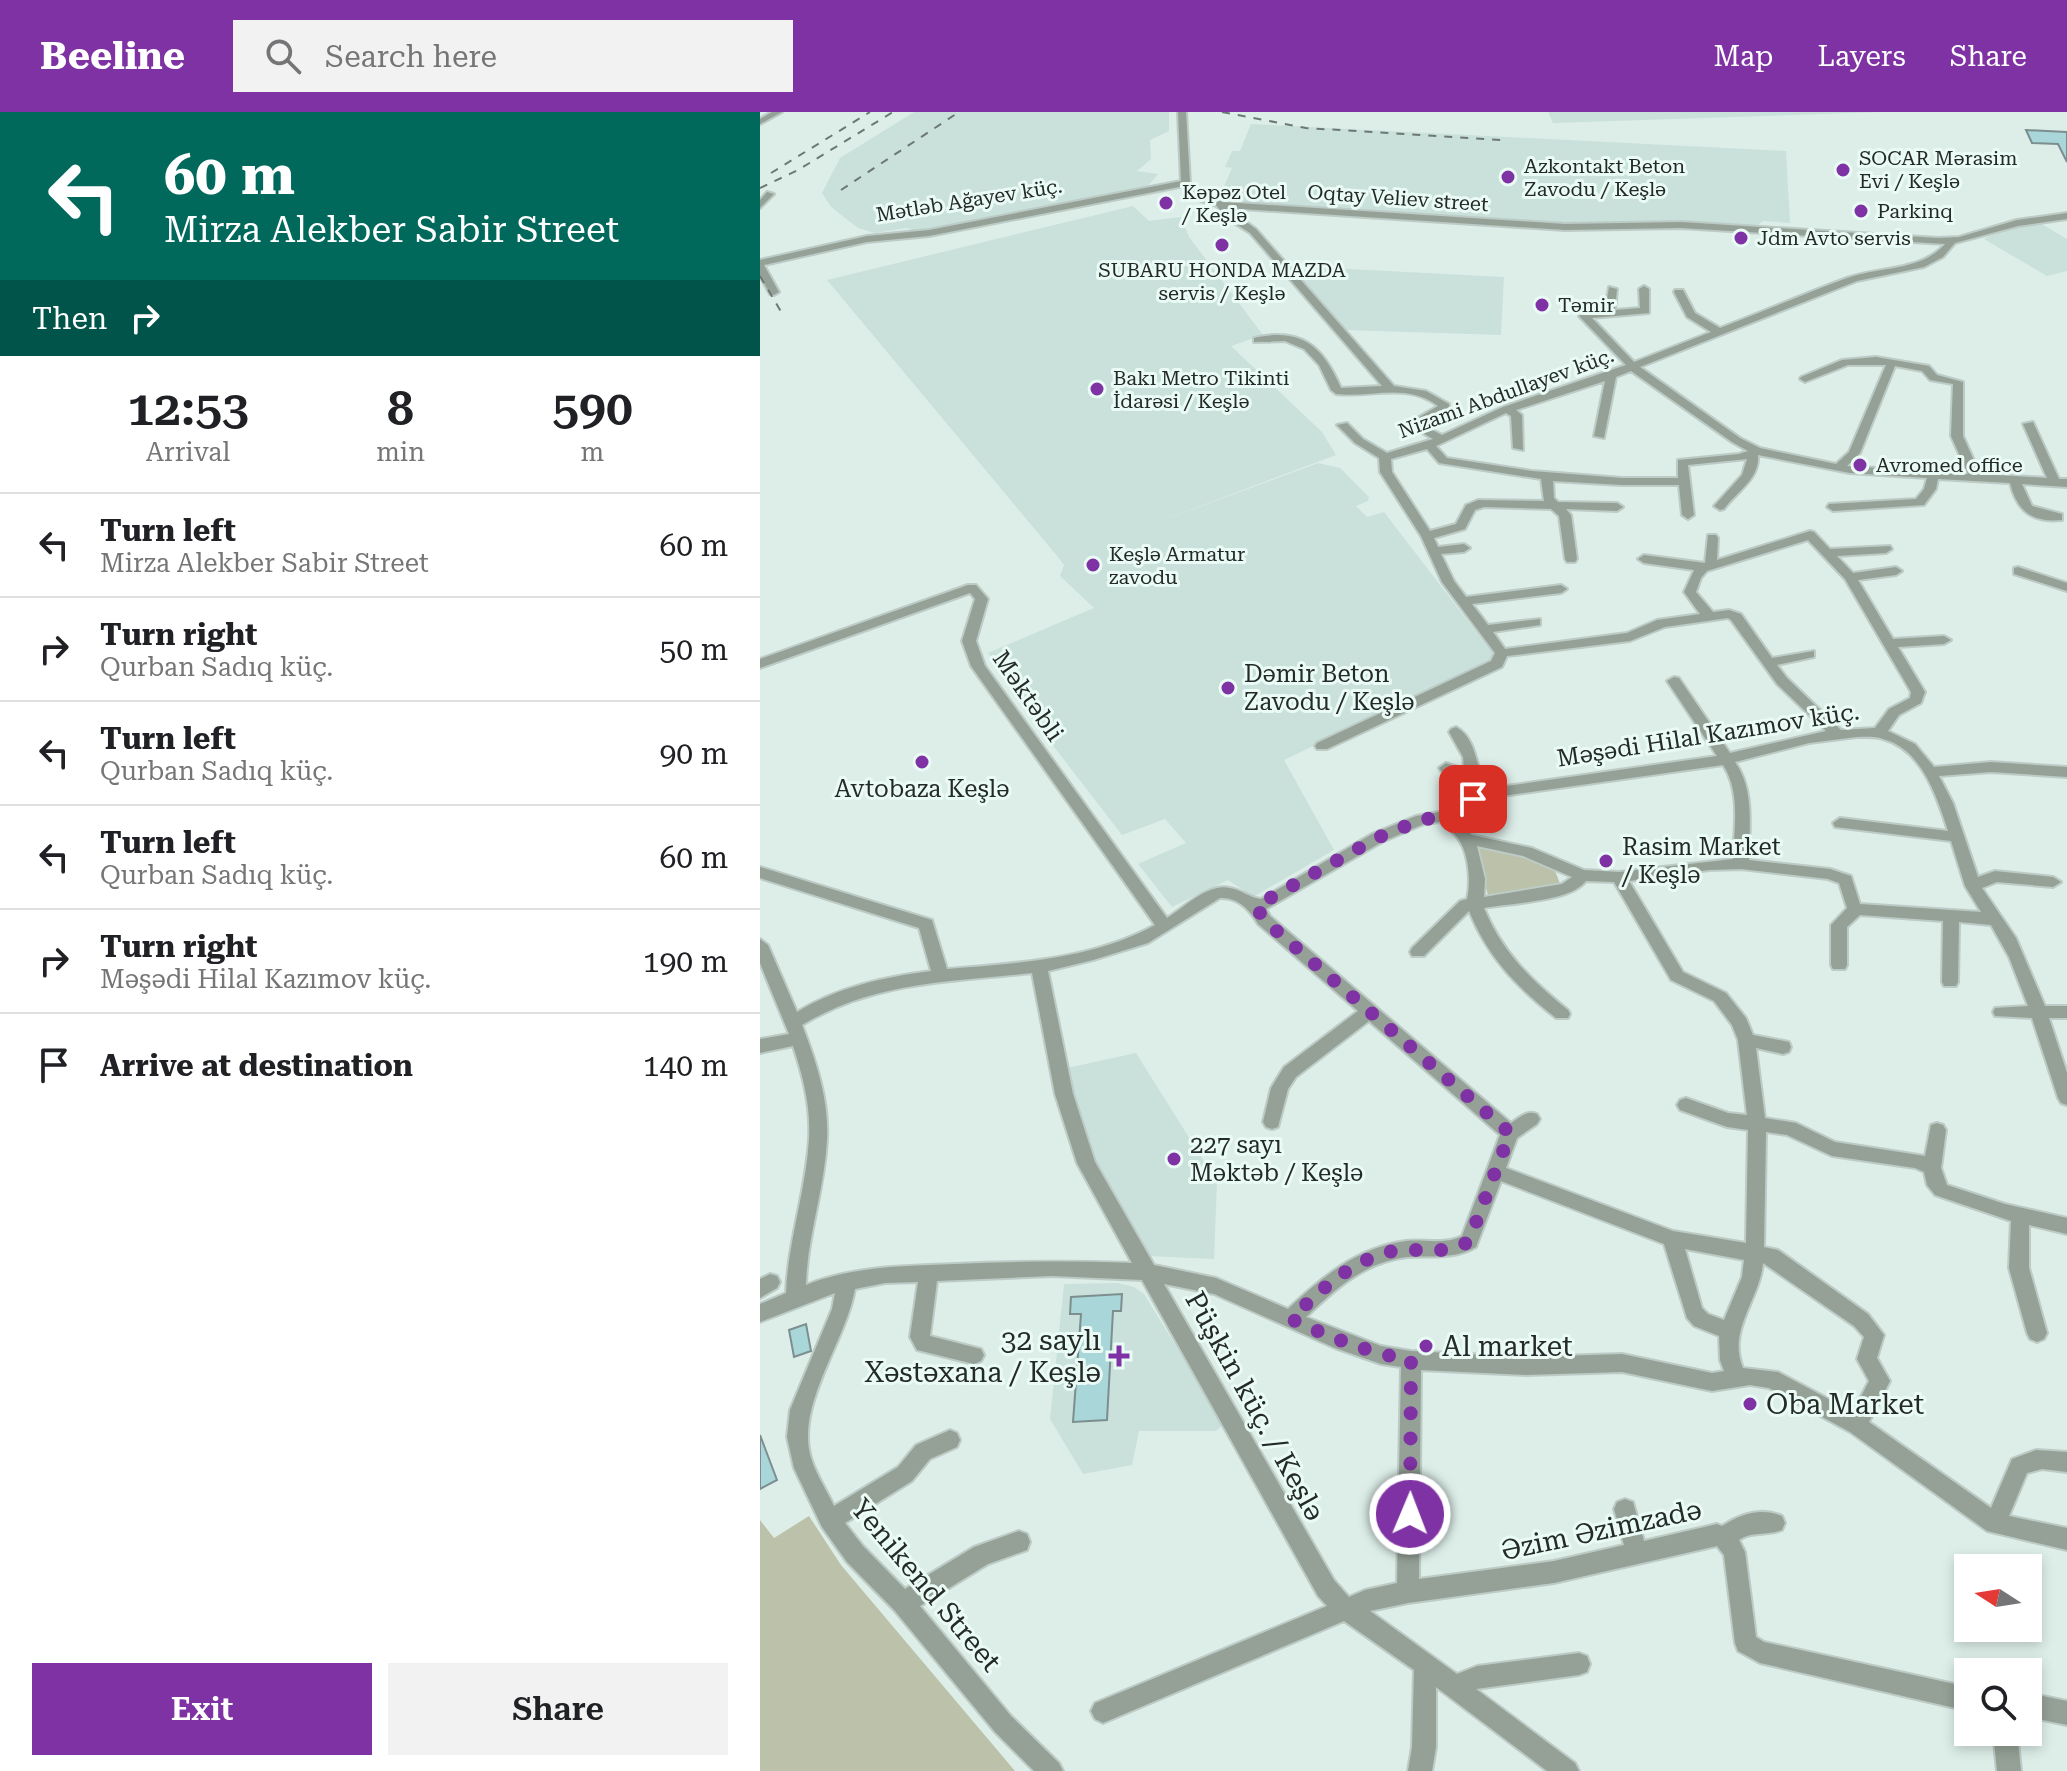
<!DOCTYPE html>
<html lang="en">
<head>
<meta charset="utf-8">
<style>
  :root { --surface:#fff; --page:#f2f2f2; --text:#202124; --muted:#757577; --line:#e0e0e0; --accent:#7f32a3 }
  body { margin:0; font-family:"Roboto Serif",serif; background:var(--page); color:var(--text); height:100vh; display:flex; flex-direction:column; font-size:30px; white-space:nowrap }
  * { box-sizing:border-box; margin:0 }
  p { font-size:26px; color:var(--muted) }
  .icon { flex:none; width:44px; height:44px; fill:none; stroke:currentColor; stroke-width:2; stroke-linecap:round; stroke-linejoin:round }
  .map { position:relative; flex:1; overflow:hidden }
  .panel { display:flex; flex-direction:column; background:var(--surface); width:760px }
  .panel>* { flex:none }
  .top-card { background:#00695c; color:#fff; overflow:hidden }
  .needle { width:52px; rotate:282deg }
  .buttons { position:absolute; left:1194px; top:1442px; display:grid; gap:16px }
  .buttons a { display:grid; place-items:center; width:88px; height:88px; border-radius:0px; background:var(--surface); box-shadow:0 4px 12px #0003; font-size:40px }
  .pin { position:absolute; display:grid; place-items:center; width:68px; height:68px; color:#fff; margin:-34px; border-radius:16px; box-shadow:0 4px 12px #0006 }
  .me { position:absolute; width:88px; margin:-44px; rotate:1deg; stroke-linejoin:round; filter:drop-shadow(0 0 6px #0008) }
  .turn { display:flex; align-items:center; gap:28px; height:168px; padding:0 32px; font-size:36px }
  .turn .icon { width:104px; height:104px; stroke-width:2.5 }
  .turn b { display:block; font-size:56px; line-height:68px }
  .then { display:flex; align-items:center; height:76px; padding:0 32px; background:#0003; gap:16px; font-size:30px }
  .eta { display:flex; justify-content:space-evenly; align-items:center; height:136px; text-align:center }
  .eta b { font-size:48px; font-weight:600; line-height:56px }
  .cta { display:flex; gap:16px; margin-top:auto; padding:16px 32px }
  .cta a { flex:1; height:92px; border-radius:0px; background:var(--accent); color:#fff; font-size:32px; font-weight:600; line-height:92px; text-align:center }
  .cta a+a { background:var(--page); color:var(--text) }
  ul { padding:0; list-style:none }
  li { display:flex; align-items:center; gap:24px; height:104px; padding:0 32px; border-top:2px solid var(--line) }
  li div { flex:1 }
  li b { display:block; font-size:30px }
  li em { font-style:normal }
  header { display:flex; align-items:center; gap:48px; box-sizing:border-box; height:112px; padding:0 40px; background:var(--accent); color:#fff }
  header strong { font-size:38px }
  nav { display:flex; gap:44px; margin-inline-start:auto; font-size:28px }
  .search { width:560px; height:72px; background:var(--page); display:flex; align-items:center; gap:20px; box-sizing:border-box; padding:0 28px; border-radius:0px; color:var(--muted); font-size:30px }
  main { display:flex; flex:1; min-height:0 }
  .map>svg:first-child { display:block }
  .built { fill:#c9e1da }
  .green { fill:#bcc2aa }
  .building { fill:#a8d6d9; stroke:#7d8e8f; stroke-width:2 }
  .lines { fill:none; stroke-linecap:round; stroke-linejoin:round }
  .minor-casing { stroke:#bccbc6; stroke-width:4 }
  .minor { fill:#95a196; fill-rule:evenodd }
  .rail { stroke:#6d7874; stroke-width:2; stroke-dasharray:8 8; stroke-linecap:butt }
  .route { stroke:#7f32a3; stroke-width:14; stroke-dasharray:0 25.2 }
  .poi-dot { fill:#7f32a3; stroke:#eafbf6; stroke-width:3 }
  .labels { text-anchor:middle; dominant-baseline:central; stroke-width:6; stroke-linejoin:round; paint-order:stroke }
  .far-poi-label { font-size:20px; fill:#242a28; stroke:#eafbf6; text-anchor:start }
  .far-street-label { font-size:20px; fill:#242a28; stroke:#eafbf6 }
  .poi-label { font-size:24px; fill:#242a28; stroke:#eafbf6; text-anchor:start }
  .street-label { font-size:24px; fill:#242a28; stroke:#eafbf6 }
  .near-poi-label { font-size:28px; fill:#242a28; stroke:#eafbf6; text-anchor:start }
  .near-street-label { font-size:28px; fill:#242a28; stroke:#eafbf6 }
</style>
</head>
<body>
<header>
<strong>Beeline</strong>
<div class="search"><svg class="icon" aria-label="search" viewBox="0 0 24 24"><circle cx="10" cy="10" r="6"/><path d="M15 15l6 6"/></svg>Search here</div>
<nav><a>Map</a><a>Layers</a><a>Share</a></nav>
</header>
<main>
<section class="panel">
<div class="top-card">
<div class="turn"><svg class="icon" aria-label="left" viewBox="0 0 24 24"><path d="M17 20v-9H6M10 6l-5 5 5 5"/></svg><div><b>60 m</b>Mirza Alekber Sabir Street</div></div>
<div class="then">Then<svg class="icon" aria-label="right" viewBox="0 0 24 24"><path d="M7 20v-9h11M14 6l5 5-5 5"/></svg></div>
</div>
<div class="eta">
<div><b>12:53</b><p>Arrival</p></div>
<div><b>8</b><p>min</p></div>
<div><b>590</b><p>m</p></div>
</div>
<ul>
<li><svg class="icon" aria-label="left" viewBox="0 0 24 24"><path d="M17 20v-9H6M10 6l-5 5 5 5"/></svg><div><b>Turn left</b><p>Mirza Alekber Sabir Street</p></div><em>60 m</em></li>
<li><svg class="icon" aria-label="right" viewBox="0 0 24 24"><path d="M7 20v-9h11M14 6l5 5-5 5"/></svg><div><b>Turn right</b><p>Qurban Sadıq küç.</p></div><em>50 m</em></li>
<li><svg class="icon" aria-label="left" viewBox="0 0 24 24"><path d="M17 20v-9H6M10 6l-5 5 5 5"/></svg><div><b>Turn left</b><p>Qurban Sadıq küç.</p></div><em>90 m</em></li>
<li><svg class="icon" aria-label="left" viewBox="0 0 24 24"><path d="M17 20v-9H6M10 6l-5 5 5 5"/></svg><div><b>Turn left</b><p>Qurban Sadıq küç.</p></div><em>60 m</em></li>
<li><svg class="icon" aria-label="right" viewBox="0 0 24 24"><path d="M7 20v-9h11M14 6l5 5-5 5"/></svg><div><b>Turn right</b><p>Məşədi Hilal Kazımov küç.</p></div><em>190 m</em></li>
<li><svg class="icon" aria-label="arrive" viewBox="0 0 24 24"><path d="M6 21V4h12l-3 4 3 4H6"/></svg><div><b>Arrive at destination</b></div><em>140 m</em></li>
</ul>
<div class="cta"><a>Exit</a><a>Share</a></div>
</section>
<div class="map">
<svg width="1307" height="1659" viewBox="0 0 1307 1659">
  <rect width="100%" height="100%" fill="#ddeee9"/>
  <path class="built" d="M154,0h255v19l-19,9 1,19 -14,12 21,3 -10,12 -232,46 -9,-4 -32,5 -17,-5 -27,-21 -9,-14 18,-35z
    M788,0h335l-330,11z
    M491,12l535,27 4,72 -27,-2 -6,5 -116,-5 -68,4 -355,-24 14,-33 -7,-1 7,-16h8z
    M373,94l16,15 32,-4 8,20 74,98 -32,11 91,86 14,23 -199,75 181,-67 22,5 29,29 -1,4 -12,5 11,11 17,-5 113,147 -213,101 50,90 -81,47 -25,-17 -56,27 -34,-43 48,-21 -21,-24 -43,16 -98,-127 7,-3 -43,-52 106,-45 -34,-32 4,-11 -6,-8 -231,-277z
    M1280,111l27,16v32l-20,5 -63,-37 13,-7z
    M530,154l214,11 -3,58 -156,-5z
    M376,941l81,129 -3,77 -66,-3 -53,-87 -28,-101z
    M358,1171l16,4 10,7 80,130 -8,7h-77l-7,34 -49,9 -33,-55 14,-135z"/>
  <path class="green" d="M715,736l36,4 43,16 7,18 -73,9z
    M49,1404l32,49 174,206h-255v-251l14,18z"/>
  <path class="building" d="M1266,18l41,2v30l-9,-18 -26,-1z
    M362,1182l-1,17h-8l-6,109 -34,2 8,-108h-11l1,-17z
    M46,1212l5,27 -17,6 -5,-27z
    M0,1323l17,45 -17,9z"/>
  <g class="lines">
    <g class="minor-casing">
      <path id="minor" d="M12,0h10l-22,12v-5z
        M418,0h8l4,70 17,15 16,5 342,22 116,-2 257,16 21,-1 58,-17 50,-7v6l-49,7 -63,17 -12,14 -19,10 -67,14 -217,86 100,71 20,10 76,16 13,-12 37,-87h-38l-43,17 -5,-3 1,-2 41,-17 34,-3 53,9 8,9 26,7v54l17,38 67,4 -24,-54 10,-2 26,57h8v8l-45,-3 10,22 30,8v6c-30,3 -45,-9 -52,-37l-72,-4 -2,10 -12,16 -91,6 -6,-4 2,-3 87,-5 8,-10 3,-11 -77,-5 -92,-18c2,24 -21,36 -34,54l-4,1 -6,-4 28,-31 5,-16 -59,6 6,50 -6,4 -6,-4 -3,-30h-57l-69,-4 1,17 4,4 59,1 6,4 -6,4 -51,-2 5,6 6,44 -2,3h-8l-2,-3 -6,-43 -8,-7 -67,-2 -9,3 -10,19 -31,9 4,9 26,-3 6,4 -6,4 -23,2 13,27 12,16 95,-12 6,4 -6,4 -89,11 16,21 52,-6v6l-47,7 12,17 122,-16 30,-13 43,-6 -16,-22 10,-22 -50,-7 -6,-4 6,-4 61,8 3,-28h8l2,3 -1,22 93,-29 4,1 16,17 60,-3 2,3 -6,4 -49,3 16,17 43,-6 6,4 -6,4 -38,5 35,59 51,-3 7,4 -7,4 -46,3 27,45 -4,11 -22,12 -11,16 27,13 19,23 57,-5 76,5v10l-76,-5 -52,4 14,27 25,74 17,-6 58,6 8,5 -8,5 -56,-5 -15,6 34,50 29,68h22v12h-18l18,55v32l-6,-2 -3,-5 -26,-80 -37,-2 -2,-4 2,-4 33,-2 -19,-49 -18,-32 -32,-3 -1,60 -2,4h-12l-2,-4 1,-61 -83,-6 -13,12v38l-2,4h-12l-2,-4v-40l16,-17 -8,-25 -11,-4 -87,-10 -32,1 -80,11 54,91 43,21 20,25 7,17 36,7 2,5 -2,5 -6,2 -27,-6 9,70 31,5 39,19 90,14 6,-31 6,-2 6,2 3,5 -5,38 6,17 58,19 62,14v16l-38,-9v43l18,65 -3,6 -7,3 -7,-3 -3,-6 -18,-65 2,-47 -76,-26 -8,-10 -3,-13 -9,-4 -83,-12 -45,-21 -21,-3 -2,115 14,3 90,64 16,21 -7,23 13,23 -21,41 122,86 21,-49 24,-9 31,2v20l-25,-3 -15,4 -18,43 58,12v22l-80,-19 -137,-99 -81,-44 -19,-3 -38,6 -90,-19 -96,3 -105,-5 -2,209 135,-18 70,-16 -10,-36 3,-7 8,-3 8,3 11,39 73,-17 5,2c18,-12 39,-19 60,-10l3,7 -3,7c-15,6 -30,1 -43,10l6,12 11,85 8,5 204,45v24l-208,-48 -22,-12 -3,-8 -11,-88 -7,-9 -163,37 -146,20 -38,8 87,63 20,-8 102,-13 8,3 3,8 -3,8 -8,3 -103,14 99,74 4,8h-32l-111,-84v60l-4,24h-24l4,-24 2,-77 -70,-49 -241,102 -8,-4 -4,-8 4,-8 232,-97 -9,-10 -176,-316 -90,-4 -115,5 -7,55 51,13 3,6 -3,6 -7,3 -57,-14 -7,-13 8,-55 -33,1 -30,6c-9,53 -62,119 -43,172 5,15 15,30 22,45l64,-39 18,-22 34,-15 7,3 3,7 -3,7 -27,12 -18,22 -67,42 18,23 42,43 69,-42 45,-16 8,3 3,8 -3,8 -39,14 -68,42 91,110 48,47 4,8h-29l-39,-39 -100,-121 -48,-49 -25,-35 -28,-59 -7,-31 3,-27 42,-101 3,-16 -75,29v-18l26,-11c2,-52 20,-102 23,-154 2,-32 -6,-63 -16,-93l-33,7v-14l29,-5 -29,-71v-24l8,6 29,67c41,-25 87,-35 134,-41l-12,-43 -159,-50v-11l172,53 15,49c70,-6 144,-9 208,-44l-184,-259 -9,-25 13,-42 -5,-6 -210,75v-9l208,-74h8l12,14 -12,42 9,25 182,252c18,-11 41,-35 63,-30 12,2 20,10 31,11l111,-65 44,-18 23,-4 34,-18 -7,-15 -25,-8 -2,-3 7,-5 18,6 -1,-12 -14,-25 2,-3 5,-2c21,11 21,43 29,62l232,-33 -50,-75 7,-4 5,1 51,75 96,-22 -49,-47 -46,-64 -3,-2 -63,9 -35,14 -123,15 -5,11 -175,82h-10l-2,-3 2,-3 174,-82 4,-8 -53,-71 -21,-46 -41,-64 -1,-14 -24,-15 -18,-18 10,-2 16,16 24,14 46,-14 -26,-15 31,-18c-31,-24 -67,-8 -102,-12l-5,-4 -12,-25 -15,-16 -19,-8 -31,1v-4c47,-11 69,8 87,50l41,-2 -132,-153 -25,-16 -8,-11 -16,-5 -17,-15 -255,50 -62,6 -103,23 15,27 -5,3 -4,-1 -10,-18v-16l107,-24 62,-6 252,-49zM467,96l338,22 116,-2 264,16c-25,28 -65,22 -98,34 -43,16 -85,34 -127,50l-25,-15 -12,-23h-8l-1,2 13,25 24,15 -77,30 -42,-44 57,-5v-24l-5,-3 -5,3 1,19 -25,2 2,-21 -8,-2 -4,24 -21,2 -5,3 47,49 -123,42 -61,28 -21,-11 28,-16v-4l-23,-13 -32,-5 -138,-157zM1135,254l27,5 8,9 23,4 -2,52 17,38 -121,-8 13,-13zM871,259l101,71 16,9 -9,3 -61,6v18h-56l-90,-7 -85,-13 -11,-12 70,-33 5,3 2,32 10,2 -1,-35 -6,-5 89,-29 -11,55 10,2 12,-61zM667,337l12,14 102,16 3,22 -66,-1 -12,5 -10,19 -26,7 -38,-59 -1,-13zM1048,428l37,39 66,113 -1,6 -21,11 -14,19 -34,2 -54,-52 -10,-13 37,-8v-6l-42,7 -31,-44 -12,-4 -16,2 -17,-20 5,-14 6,-7zM1097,625c9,0 18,-1 26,2 39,10 54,58 65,92l-108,-13 -7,5 2,4 116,14 14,45 16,26 -121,-8 -9,-28 -21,-7 -81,-9c0,-33 6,-70 -14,-98l74,-19zM963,653c18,27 11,64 10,94l-114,13 -35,-2 -52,-22 -60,-13 -19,-18 42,-20zM680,710c6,5 15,11 19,18 10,15 12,42 8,59l-7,2 -48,47 -2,4 2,4h12l45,-45c19,47 49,77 87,107h12l2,-4 -2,-4c-37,-30 -66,-58 -84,-102 26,-5 86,-6 102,-27l28,1 57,98 43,21 18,24 6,15 9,75 -19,-2 -42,-15 -6,2 -3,5 3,5 47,17 21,3 -2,113 -73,-12 -167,-63 11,-30 20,-14 3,-5 -3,-5c-10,-4 -17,3 -26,9l-241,-207 -4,-7 116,-67 42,-18zM717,734l46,10 49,21 -10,7 -78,13 1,-18zM460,786c18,-1 30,12 38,26l100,87 -74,56 -13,21 -8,34 3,5 6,2 6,-2 10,-38 8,-12 73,-56 131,114 -38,101c-17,9 -38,3 -56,5 -48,6 -84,36 -118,68l-72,-31 -62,-13 -59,-103 -22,-68 -25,-123 45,-11 55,-17zM272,861l23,121 22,69 55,100c-59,-2 -117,-2 -177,1 -50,2 -102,2 -149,21 1,-49 19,-97 21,-146 2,-39 -11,-78 -25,-114 73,-44 149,-43 230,-52zM741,1069l163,63 23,74 7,8 25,10 1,24 4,11 -12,2 -90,-19 -96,3 -115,-6 -30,-5 -75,-29c29,-28 60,-56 102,-60 24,-2 45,3 68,-10zM925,1137l59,11 -2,17 -18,43 -16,-6 -6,-6zM1003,1151l91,63 10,11 -7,22 12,22 -16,31 -75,-40 -35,-4c-16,-38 17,-69 20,-105zM404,1172l50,10 121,54 46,16 20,3 -4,216 -32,7 -16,7 -15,-17z
        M7,80l7,2 -14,14v-8z
        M1258,455l49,16v8l-53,-17v-6z
        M10,1162l7,2 3,6 -3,6 -17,10v-19z
        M1268,1581l39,8v24l-39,-8z
        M1233,1620h24l4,39h-24z"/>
    </g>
    <use href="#minor" class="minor"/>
    <path class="rail" d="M462,0l84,16 196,12
      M11,61l99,-61
      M0,76l38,-18 95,-58
      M81,78l118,-78
      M0,164l23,39"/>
  </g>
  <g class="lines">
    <path class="route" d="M650,1402l1,-154c-43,-7 -81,-23 -120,-41 29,-28 58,-57 98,-67 26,-6 59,5 80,-11l41,-108 -246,-213 -8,-14 121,-68 44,-18 22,-4 30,-17"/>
  </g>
  <g class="poi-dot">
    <circle cx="1083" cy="58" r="8"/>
    <circle cx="748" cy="65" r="8"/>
    <circle cx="406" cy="91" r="8"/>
    <circle cx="1101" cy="99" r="8"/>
    <circle cx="981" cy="126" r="8"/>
    <circle cx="462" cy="133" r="8"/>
    <circle cx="782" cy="193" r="8"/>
    <circle cx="337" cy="277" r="8"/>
    <circle cx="1100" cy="353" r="8"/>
    <circle cx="333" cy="453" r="8"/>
    <circle cx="468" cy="576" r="8"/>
    <circle cx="162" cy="650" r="8"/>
    <circle cx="846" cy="749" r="8"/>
    <circle cx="414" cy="1047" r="8"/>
    <circle cx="666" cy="1234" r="8"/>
    <path d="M355 1232h8v8h8v8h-8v8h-8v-8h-8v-8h8z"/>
    <circle cx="990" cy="1292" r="8"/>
  </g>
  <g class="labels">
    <g class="far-poi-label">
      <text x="1099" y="46">SOCAR Mərasim<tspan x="1099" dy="23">Evi / Keşlə</tspan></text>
      <text x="764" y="54">Azkontakt Beton<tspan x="764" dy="23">Zavodu / Keşlə</tspan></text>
      <text x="422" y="80">Kəpəz Otel<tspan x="422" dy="23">/ Keşlə</tspan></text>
      <text x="1117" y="99">Parkinq</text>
      <text x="997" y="126">Jdm Avto servis</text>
      <text x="462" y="158" text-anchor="middle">SUBARU HONDA MAZDA<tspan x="462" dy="23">servis / Keşlə</tspan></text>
      <text x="798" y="193">Təmir</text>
      <text x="353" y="266">Bakı Metro Tikinti<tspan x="353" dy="23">İdarəsi / Keşlə</tspan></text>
      <text x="1116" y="353">Avromed office</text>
      <text x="349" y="442">Keşlə Armatur<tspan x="349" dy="23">zavodu</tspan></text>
    </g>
    <g class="far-street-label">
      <text transform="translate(638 86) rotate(4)">Oqtay Veliev street</text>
      <text transform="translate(209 88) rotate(-9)">Mətləb Ağayev küç.</text>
      <text transform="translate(746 281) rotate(-20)">Nizami Abdullayev küç.</text>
    </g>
    <g class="poi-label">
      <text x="484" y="562">Dəmir Beton<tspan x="484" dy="28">Zavodu / Keşlə</tspan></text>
      <text x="162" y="677" text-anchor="middle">Avtobaza Keşlə</text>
      <text x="862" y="735">Rasim Market<tspan x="862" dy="28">/ Keşlə</tspan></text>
      <text x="430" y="1033">227 sayı<tspan x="430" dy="28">Məktəb / Keşlə</tspan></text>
    </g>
    <g class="street-label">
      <text transform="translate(268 584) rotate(55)">Məktəbli</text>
      <text transform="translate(948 623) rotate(-9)">Məşədi Hilal Kazımov küç.</text>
    </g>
    <g class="near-poi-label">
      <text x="341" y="1228" text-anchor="end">32 saylı<tspan x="341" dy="32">Xəstəxana / Keşlə</tspan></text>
      <text x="682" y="1234">Al market</text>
      <text x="1006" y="1292">Oba Market</text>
    </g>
    <g class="near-street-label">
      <text transform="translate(495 1294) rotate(61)">Püşkin küç. / Keşlə</text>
      <text transform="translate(841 1418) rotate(-12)">Əzim Əzimzadə</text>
      <text transform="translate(166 1473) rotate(50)">Yenikend Street</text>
    </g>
  </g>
</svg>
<div class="buttons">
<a><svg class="needle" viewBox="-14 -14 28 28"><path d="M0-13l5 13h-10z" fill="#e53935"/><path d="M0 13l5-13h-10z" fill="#757577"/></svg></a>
<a><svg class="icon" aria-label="search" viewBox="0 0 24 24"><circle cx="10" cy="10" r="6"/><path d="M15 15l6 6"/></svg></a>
</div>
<div class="pin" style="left:713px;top:687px;background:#d93025"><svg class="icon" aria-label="arrive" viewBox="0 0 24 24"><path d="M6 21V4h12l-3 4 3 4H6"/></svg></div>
<svg class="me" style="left:650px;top:1402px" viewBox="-20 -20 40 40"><circle r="17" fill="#7f32a3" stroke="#fff" stroke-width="3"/><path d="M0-11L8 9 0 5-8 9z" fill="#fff"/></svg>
</div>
</main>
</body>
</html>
